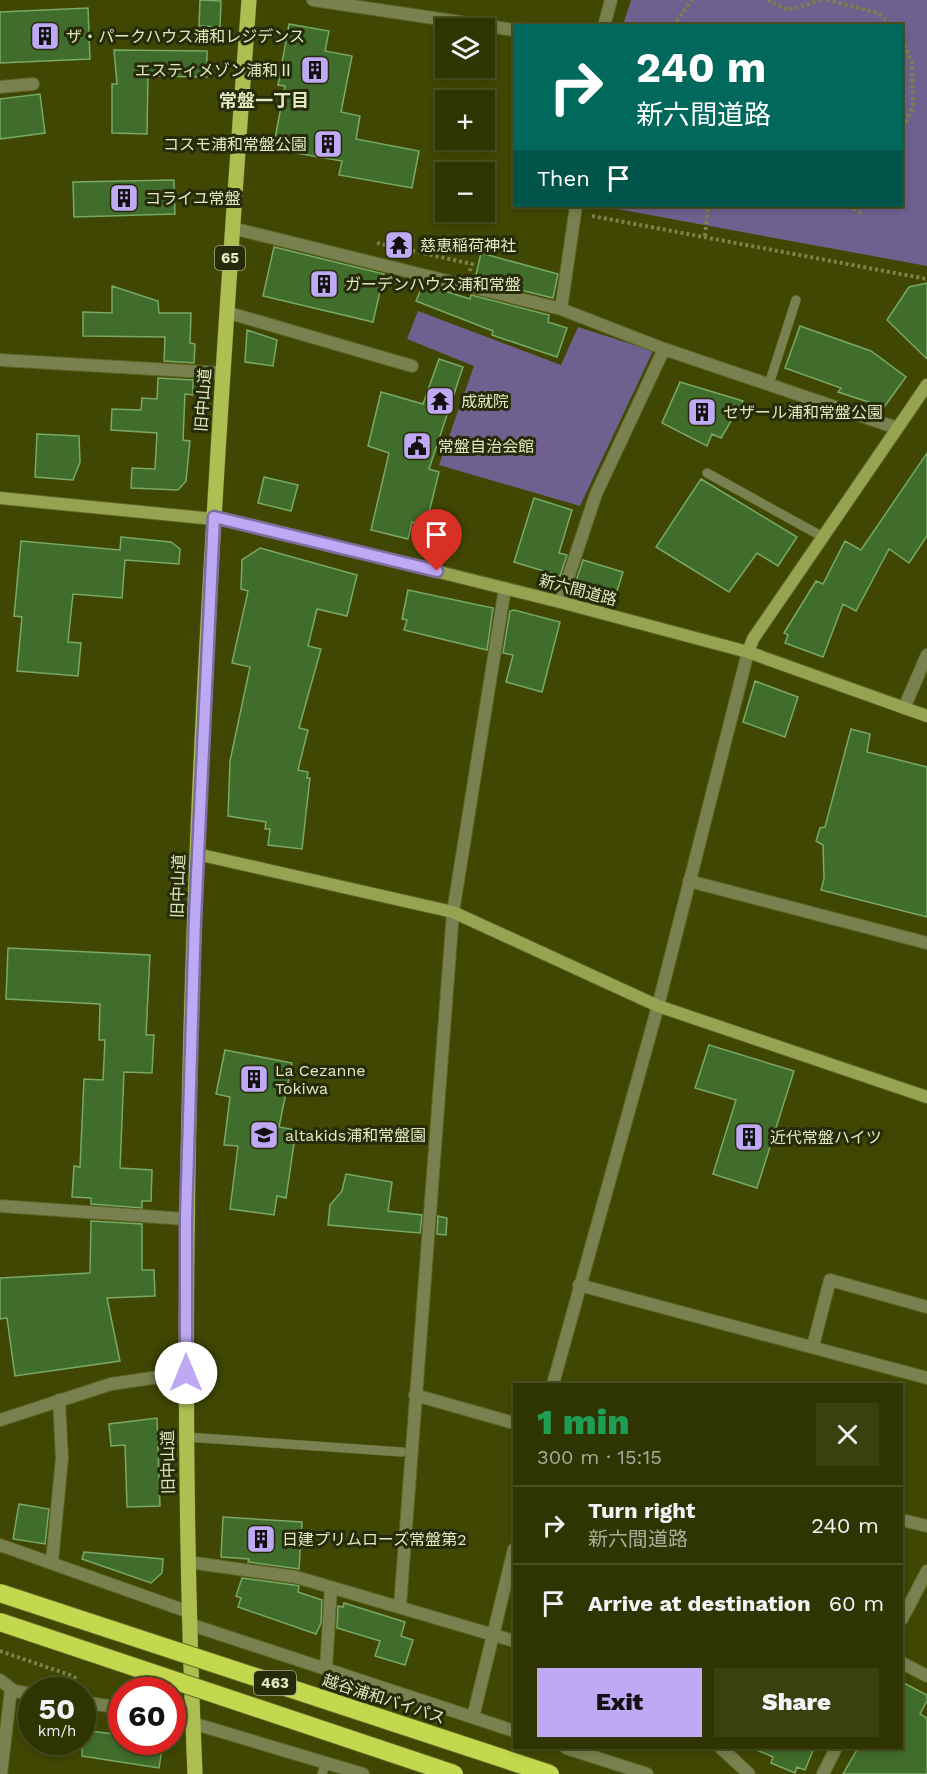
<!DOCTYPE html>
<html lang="en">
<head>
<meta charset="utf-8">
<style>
  :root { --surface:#2f3502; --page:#3b4011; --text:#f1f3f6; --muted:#a7ab99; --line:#4a5024; --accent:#bfa9f4 }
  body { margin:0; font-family:"Work Sans","Noto Sans JP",sans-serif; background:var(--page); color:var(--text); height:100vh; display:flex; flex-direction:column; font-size:22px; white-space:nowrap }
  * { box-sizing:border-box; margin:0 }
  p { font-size:20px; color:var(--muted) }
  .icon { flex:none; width:33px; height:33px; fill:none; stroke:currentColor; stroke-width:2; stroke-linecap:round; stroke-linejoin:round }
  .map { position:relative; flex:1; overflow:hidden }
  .side { position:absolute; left:513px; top:1383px; width:390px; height:366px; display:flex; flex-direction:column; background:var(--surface); border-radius:0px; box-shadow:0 3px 9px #0003,0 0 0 2px var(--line) }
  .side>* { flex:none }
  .top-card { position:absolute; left:513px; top:24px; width:390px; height:183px; border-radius:0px; box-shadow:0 3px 9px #0003,0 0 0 2px var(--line); background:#00695c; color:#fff; overflow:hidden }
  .tools { position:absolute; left:435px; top:18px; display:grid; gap:12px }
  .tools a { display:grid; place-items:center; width:60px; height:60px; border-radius:0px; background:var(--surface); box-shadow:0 3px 9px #0003,0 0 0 2px var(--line); font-size:30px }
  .speed { position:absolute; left:18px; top:1677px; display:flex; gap:12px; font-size:30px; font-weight:700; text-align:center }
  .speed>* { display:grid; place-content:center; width:78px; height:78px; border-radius:50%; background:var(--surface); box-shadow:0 3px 9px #0003,0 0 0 2px var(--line); line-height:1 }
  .speed small { font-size:15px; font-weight:400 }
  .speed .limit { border:9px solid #d22; background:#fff; color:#111 }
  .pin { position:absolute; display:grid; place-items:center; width:51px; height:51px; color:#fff; margin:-62px -26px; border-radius:50% 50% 50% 0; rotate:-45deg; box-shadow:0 0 6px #0007 }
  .pin .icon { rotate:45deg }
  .me { position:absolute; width:66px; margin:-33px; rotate:0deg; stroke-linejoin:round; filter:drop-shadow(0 0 4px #0008) }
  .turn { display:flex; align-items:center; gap:21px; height:126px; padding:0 24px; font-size:27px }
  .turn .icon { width:78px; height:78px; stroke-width:2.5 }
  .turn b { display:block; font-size:42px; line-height:51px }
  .then { display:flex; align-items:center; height:57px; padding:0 24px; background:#0003; gap:12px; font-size:22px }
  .round { display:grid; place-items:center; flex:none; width:63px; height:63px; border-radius:0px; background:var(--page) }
  .headline { display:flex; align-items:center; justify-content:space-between; height:102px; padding:0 24px }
  h1 { font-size:36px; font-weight:800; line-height:45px; color:#1e9e55 }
  .cta { display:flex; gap:12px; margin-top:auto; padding:12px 24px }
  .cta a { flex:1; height:69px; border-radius:0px; background:var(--accent); color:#111; font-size:24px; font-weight:800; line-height:69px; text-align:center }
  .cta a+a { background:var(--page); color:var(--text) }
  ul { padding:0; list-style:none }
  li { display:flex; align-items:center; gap:18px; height:78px; padding:0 24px; border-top:2px solid var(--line) }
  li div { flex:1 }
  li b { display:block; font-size:22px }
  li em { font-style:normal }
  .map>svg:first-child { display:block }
  .green { fill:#6f618f }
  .building { fill:#406d2c; stroke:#79a966; stroke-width:1.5 }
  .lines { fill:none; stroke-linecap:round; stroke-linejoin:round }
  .lane-casing { stroke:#5c6424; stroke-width:10 }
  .street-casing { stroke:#5c6424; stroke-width:14 }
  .secondary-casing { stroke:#5c6424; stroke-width:14 }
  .primary-casing { stroke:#5c6424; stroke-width:16 }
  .path { stroke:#7b8349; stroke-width:4; stroke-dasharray:3 3; stroke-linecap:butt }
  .lane { stroke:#78814f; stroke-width:9 }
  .street { stroke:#78814f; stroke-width:12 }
  .secondary { stroke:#96a452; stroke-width:12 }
  .primary { stroke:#aebf51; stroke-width:15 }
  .highway-bridge-casing { stroke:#5c6424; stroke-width:20; stroke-linecap:butt }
  .highway-bridge { stroke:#c3d74f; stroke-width:18 }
  .route-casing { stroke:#7c6e9f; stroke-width:15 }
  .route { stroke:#bfa9f4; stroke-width:10 }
  .labels { text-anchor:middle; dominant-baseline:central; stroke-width:6; stroke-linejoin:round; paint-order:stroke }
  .shield { fill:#262b09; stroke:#a8b08a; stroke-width:1.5 }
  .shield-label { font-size:15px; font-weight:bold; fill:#e0e9c1 }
  .poi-label { font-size:16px; fill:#e0e9c1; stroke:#262b09; text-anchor:start }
  .street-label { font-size:16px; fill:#e0e9c1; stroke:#262b09 }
  .neighbourhood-label { font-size:18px; font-weight:bold; fill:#e0e9c1; stroke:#262b09 }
</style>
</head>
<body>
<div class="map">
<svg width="927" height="1774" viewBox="0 0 927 1774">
  <rect width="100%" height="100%" fill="#3f4702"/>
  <path class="green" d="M631,0h296v266l-326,-60h301v-180l-279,-1z
    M418,311l143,54 17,-38 75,24 -73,155 -141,-41 35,-99 -67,-27z"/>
  <path class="building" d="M200,0l21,1 -1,26 -21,-1z
    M88,8l2,51 -90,4v-51z
    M289,24l40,7 -4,20 27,5 -11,56 19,4 -4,23 63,12 -7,37 -73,-13 3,-14 -69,-12 12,-63 -7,-1z
    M114,50l93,1v26l-59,-1 -1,58 -35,-1v-49h5z
    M40,94l5,39 -45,6v-40z
    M174,180l1,34 -101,3 -1,-35z
    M274,247l110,27 -11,48 -110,-26z
    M481,253l77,21 -5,24 -78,-19z
    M927,283v76l-40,-39 22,-33z
    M423,284l47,15 1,-4 78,20 -1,7 19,6 -10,29 -65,-22 1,-4 -77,-30z
    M112,286l46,15 1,12h32l-1,30 5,1 -1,19 -30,-2 1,-24 -82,-1v-24l29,1z
    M800,326l71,25 35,26 -22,30 -46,-15 3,-4 -56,-20z
    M247,330l30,10 -4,26 -28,-4z
    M439,359l24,8 -34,102 10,3 -13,53 -14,-3 -4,17 -37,-9 18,-77 -21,-7 13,-54 42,12z
    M158,378l35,2v15l-8,-1 -2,46 7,1 -4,40 -8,9 -47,-2 1,-20 23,1 2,-36 -46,-3 1,-21 29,1 1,-12 15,1z
    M680,382l63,19 -22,37 -9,-4 -5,12 -45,-23z
    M37,434l42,2 1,26 -7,18 -38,-3z
    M927,453v83l-18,27 -20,-14 -33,62 -13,-7 -20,53 -38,-14 3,-8 -4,-2 32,-52 7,3 22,-43 16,9z
    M264,477l34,8 -7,26 -33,-8z
    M701,479l96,58 -19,29 -21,-13 -28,39 -73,-45z
    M534,498l38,12 -13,43 8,2 -7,21 -46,-14z
    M121,537l50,5 9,7 -1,15 -54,-4 -3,38 -49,-4 -5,48 13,1 -3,33 -61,-5 5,-54 -8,-1 7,-75 99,9z
    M260,548l97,27 -10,41 -30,-7 -9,37 13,3 -22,79 9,2 -10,40 10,2 -1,6h3l-8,71 -34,-4 2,-16h-5l1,-7 -38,-6 2,-55 20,-94 -18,-4 16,-72 -7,-2 1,-29z
    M583,560l40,12 -7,22 -40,-13z
    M408,590l85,18 -6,42 -83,-20 3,-10 -5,-1z
    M514,610l46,12 -18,70 -36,-10 7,-27 -10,-2 7,-42z
    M755,681l43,16 -13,40 -42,-15z
    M851,729l19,5 -3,18 60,15v150l-106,-27 3,-11 -1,-34 -7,-4 4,-13 5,-1z
    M8,948l142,7 -4,80h8l-2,38 -28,-1 -4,96 32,2 -1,31h-9v7l-51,-4v-6l-19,-1 2,-31 6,1 4,-88 19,1 2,-40h-6l1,-36 -94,-5z
    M709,1045l85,26 -37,117 -44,-14 23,-74 -41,-12z
    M225,1050l67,13 -13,64 17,3 -10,68 -9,-2 -3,19 -44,-6 8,-63 -14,-1 6,-48 -14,-3z
    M346,1174l46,8 -4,29 34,4 -2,18 -92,-8 2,-20 12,-14z
    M438,1216l9,2 -1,17 -9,-1z
    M91,1221l51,3v46h12l1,26 -48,2 13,63 -105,15 -8,-58 -7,1v-41l90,-5z
    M157,1418l3,88 -33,1 -2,-62 -14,1 -2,-22z
    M19,1504l30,5 -4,35 -32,-5z
    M223,1517l79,5 -3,47 -51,-7 1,-3 -28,-2z
    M84,1552l79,7 -1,14 -11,10 -69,-24z
    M242,1578l52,7 5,1 -1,6 24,8 -1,23 -5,11 -78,-27 3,-9 -5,-2z
    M344,1603l61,19 -4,14 12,4 -8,25 -30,-9 5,-15 -43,-13 1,-22 5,1z
    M902,1682l25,13v6l-7,13 7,4v56h-84l15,-26h44z
    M82,1730l40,5v7h41l-4,26 -77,-12z
    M752,1748h62l-9,22 -8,-3 -2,6 -24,-10 2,-6z"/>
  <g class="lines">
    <g class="lane-casing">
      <path id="lane" d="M769,384l27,-84
        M707,473l116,64
        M186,1437l216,15
        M322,1774l4,-12"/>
    </g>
    <g class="street-casing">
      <path id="street" d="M313,0l201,30
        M604,26l7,-26
        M0,87l33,-3
        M576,206l-15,103 103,40 233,79
        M232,228l329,81
        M226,312l186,54
        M0,360l222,13
        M560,602l36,-108 68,-145
        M904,708l23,-53
        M689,881l238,62
        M0,1206l186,13
        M579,1285l348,93
        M813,1346l17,-66 97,27
        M553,1384l105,-378 90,-354
        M415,1395l99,28
        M0,1420l111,-36 75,-11
        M902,1520l25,6
        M0,1545l189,67
        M52,1562l10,-104 -3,-58
        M188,1562l108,15 218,64
        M400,1606l53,-694 52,-324
        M902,1619l25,-48
        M189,1624l325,107
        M902,1663l25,13
        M326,1669l5,-82
        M0,1680l14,11 18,3
        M82,1702l40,6
        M172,1717l191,57
        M473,1717l41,-168
        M566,1748l81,26
        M721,1748l28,26
        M1,1774l10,-85
        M823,1774l13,-26"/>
    </g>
    <g class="secondary-casing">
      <path id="secondary" d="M0,498l234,23 326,81 188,50 179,64
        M748,652l5,-13 174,-254
        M197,854l256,58 205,94 269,91"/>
    </g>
    <g class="primary-casing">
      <path id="primary" d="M195,1774c-26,-592 10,-1184 54,-1774"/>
    </g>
    <path class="path" d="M768,0l20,10 34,-10
      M827,0l51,13 15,13
      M673,26l19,-26
      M902,39l10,23 1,45 -11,22
      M848,206l15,8
      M592,216l335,63
      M705,236l3,-30
      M377,243l95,21 -2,7
      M0,1651l70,24 7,4 -2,8"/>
    <use href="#lane" class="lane"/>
    <use href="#street" class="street"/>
    <use href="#secondary" class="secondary"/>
    <use href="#primary" class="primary"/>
    <g class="highway-bridge-casing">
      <path id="highway-bridge" d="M0,1593l550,181
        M0,1622l454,152"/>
    </g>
    <use href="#highway-bridge" class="highway-bridge"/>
  </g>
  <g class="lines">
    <g class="route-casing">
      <path id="route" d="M186,1373v-154l9,-301 19,-401 223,54"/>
    </g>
    <use href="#route" class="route"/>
  </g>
  <defs>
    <g id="building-square" transform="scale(1.5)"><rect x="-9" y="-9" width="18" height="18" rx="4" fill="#bfa9f4" stroke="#262b09"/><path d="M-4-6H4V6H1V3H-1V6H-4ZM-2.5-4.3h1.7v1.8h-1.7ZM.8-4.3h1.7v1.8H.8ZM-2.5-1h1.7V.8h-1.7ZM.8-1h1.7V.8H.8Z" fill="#111"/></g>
    <g id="temple-square" transform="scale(1.5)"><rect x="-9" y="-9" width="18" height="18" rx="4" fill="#bfa9f4" stroke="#262b09"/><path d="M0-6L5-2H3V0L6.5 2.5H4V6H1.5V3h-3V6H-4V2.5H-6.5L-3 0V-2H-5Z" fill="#111"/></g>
    <g id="civic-square" transform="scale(1.5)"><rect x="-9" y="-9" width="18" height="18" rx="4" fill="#bfa9f4" stroke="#262b09"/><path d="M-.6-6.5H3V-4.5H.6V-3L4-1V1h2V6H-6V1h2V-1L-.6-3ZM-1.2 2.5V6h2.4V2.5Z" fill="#111"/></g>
    <g id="school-square" transform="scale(1.5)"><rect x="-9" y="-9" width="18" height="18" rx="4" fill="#bfa9f4" stroke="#262b09"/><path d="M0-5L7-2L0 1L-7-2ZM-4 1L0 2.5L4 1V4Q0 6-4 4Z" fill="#111"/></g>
  </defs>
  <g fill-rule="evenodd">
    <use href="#building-square" x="45" y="36"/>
    <use href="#building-square" x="315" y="70"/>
    <use href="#building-square" x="328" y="144"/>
    <use href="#building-square" x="124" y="198"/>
    <use href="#temple-square" x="399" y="245"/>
    <use href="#building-square" x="324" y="284"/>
    <use href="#temple-square" x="440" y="401"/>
    <use href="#building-square" x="702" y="412"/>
    <use href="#civic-square" x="417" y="446"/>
    <use href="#building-square" x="254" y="1079"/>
    <use href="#school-square" x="264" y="1135"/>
    <use href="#building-square" x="749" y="1137"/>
    <use href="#building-square" x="261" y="1539"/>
  </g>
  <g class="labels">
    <g class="shield">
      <rect x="215" y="246" width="30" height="24" rx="4.5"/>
      <rect x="254" y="1671" width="42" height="24" rx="4.5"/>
    </g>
    <g class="shield-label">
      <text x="230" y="258">65</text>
      <text x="275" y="1683">463</text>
    </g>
    <g class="poi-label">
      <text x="66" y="36">ザ・パークハウス浦和レジデンス</text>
      <text x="294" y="70" text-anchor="end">エスティメゾン浦和Ⅱ</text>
      <text x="307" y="144" text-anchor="end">コスモ浦和常盤公園</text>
      <text x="145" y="198">コライユ常盤</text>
      <text x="420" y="245">慈恵稲荷神社</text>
      <text x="345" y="284">ガーデンハウス浦和常盤</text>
      <text x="461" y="401">成就院</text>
      <text x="723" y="412">セザール浦和常盤公園</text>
      <text x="438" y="446">常盤自治会館</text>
      <text x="275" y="1070">La Cezanne<tspan x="275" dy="18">Tokiwa</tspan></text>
      <text x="285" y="1135">altakids浦和常盤園</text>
      <text x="770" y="1137">近代常盤ハイツ</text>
      <text x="282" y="1539">日建プリムローズ常盤第2</text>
    </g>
    <g class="street-label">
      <text transform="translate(203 400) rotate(-86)">旧中山道</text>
      <text transform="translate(578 590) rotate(15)">新六間道路</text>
      <text transform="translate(178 886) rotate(-88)">旧中山道</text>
      <text transform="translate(168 1462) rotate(-91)">旧中山道</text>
      <text transform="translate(384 1699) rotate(18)">越谷浦和バイパス</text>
    </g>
    <g class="neighbourhood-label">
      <text x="264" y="100">常盤一丁目</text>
    </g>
  </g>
</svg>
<div class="tools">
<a><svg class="icon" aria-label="layers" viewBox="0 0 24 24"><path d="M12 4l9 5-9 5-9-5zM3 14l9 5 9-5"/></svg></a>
<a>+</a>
<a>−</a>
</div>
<div class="speed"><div>50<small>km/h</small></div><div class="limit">60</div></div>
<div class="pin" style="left:437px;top:571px;background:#d93025"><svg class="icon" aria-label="arrive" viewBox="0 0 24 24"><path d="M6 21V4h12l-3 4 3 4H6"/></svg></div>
<svg class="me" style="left:186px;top:1373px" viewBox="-20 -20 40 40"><circle r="19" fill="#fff"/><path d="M0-13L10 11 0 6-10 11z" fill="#bfa9f4"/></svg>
<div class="top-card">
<div class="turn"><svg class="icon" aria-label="right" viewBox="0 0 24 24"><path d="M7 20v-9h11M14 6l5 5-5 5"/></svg><div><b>240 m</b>新六間道路</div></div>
<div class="then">Then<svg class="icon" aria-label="arrive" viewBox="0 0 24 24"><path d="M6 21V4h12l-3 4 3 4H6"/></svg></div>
</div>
<section class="side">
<div class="headline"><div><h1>1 min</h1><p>300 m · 15:15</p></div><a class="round"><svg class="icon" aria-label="close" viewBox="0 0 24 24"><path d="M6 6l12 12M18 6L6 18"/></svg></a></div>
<ul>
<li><svg class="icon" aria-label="right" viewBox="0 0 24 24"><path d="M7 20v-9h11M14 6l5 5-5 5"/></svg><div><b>Turn right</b><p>新六間道路</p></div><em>240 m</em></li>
<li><svg class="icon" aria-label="arrive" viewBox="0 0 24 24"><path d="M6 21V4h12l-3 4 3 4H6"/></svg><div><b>Arrive at destination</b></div><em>60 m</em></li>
</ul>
<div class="cta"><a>Exit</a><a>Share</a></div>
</section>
</div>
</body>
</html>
